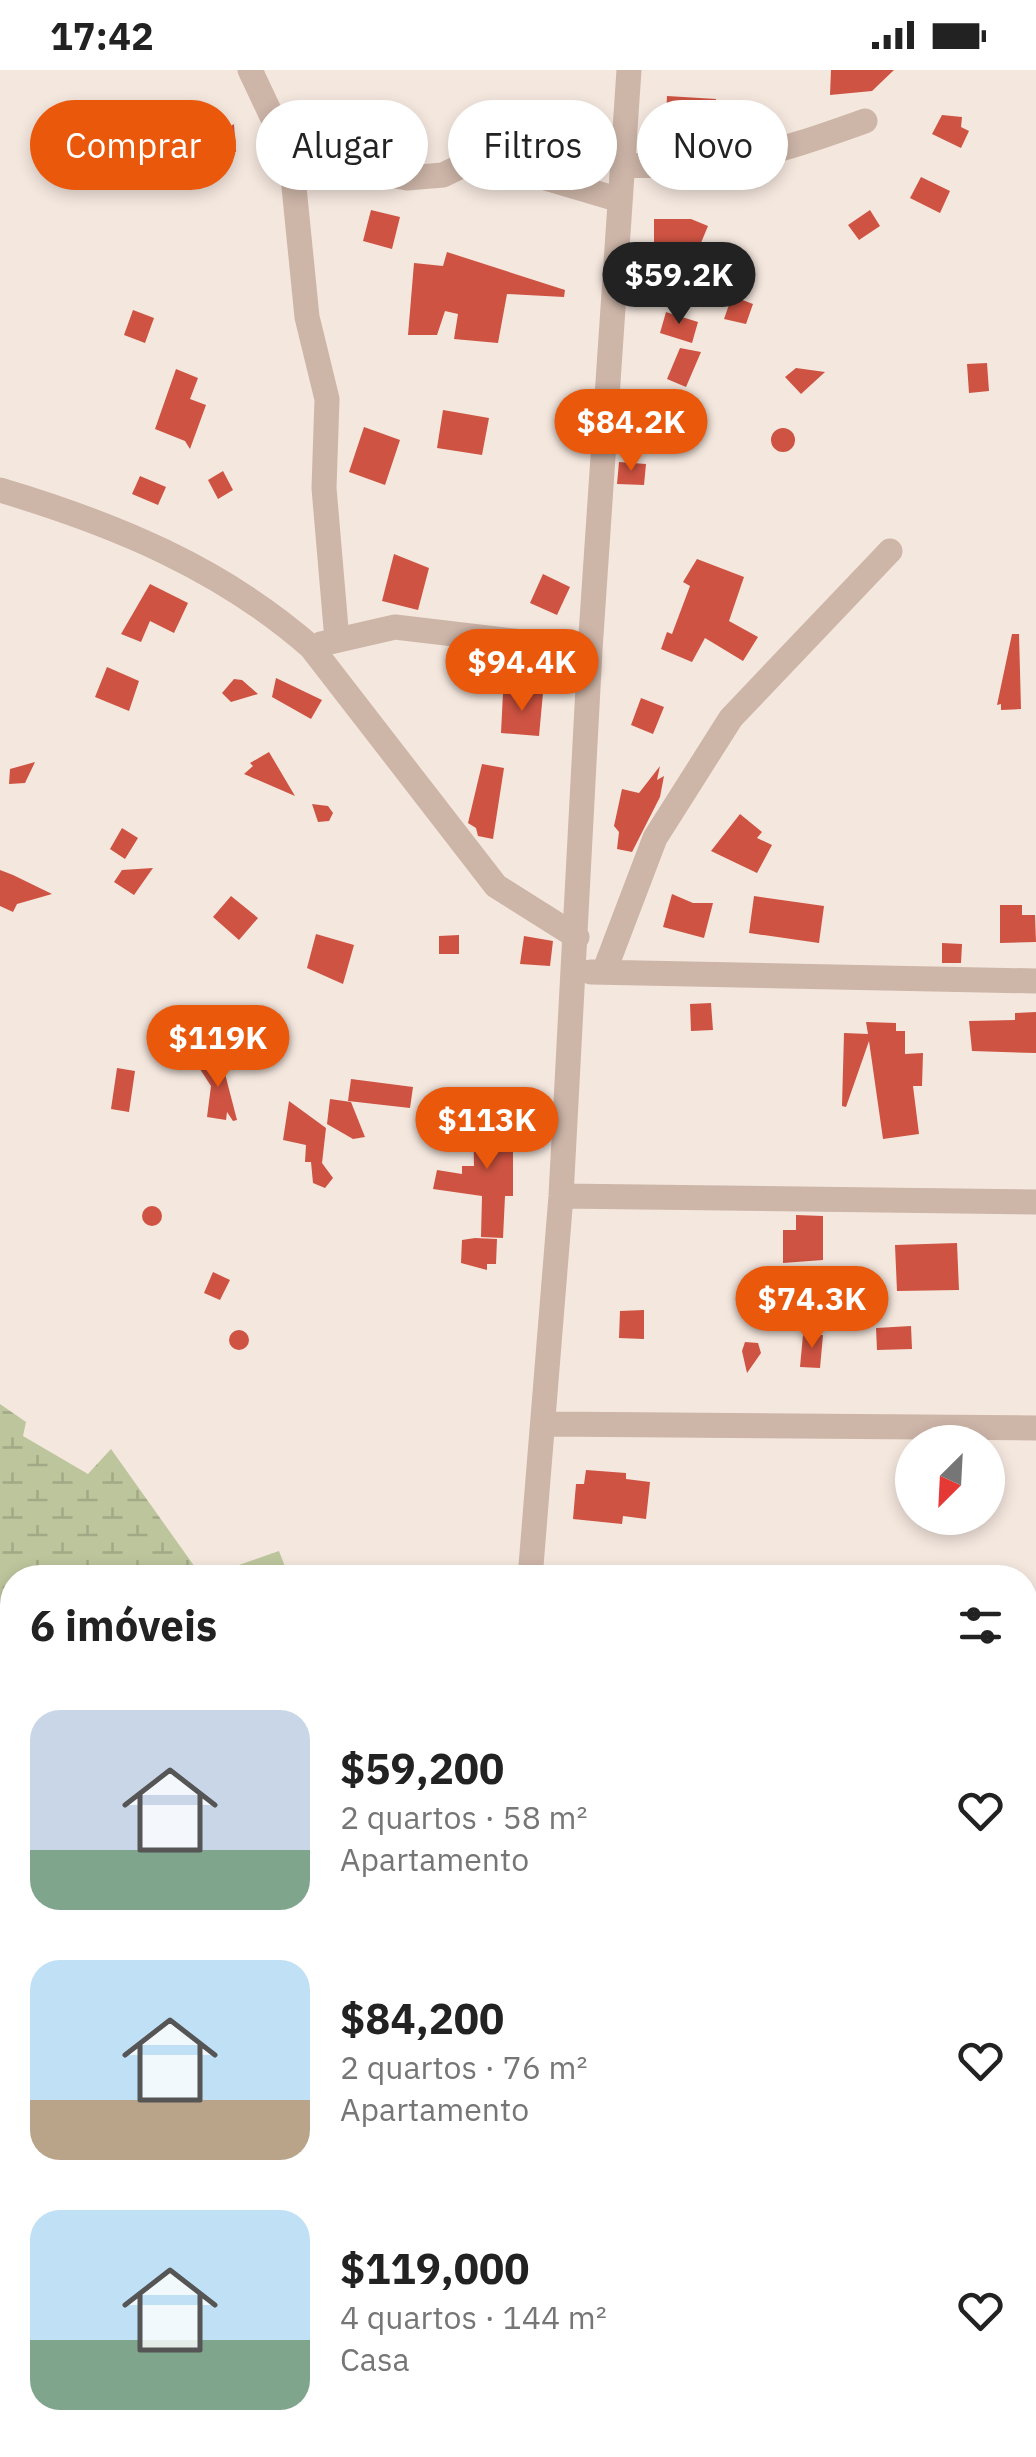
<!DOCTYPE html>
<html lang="pt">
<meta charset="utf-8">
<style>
:root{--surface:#fff;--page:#f2f2f2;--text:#222;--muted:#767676;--accent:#ea580c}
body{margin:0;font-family:"IBM Plex Sans",sans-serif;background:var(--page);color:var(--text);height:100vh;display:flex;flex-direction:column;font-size:38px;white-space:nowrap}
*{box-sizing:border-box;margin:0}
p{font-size:32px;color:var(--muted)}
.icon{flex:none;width:55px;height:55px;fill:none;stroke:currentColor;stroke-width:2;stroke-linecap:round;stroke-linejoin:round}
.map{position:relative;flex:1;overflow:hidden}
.sheet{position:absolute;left:0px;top:1495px;width:1038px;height:892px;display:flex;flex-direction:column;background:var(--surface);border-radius:40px 40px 0 0;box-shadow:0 5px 15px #0003}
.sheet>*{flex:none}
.guide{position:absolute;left:30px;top:30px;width:978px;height:90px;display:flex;gap:20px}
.needle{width:65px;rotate:204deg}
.controls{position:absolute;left:895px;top:1355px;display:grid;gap:20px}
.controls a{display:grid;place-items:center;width:110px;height:110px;border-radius:50%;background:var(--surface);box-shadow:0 5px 15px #0003;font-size:50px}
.price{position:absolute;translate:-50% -85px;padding:0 22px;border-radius:35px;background:var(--accent);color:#fff;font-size:32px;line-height:65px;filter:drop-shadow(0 2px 5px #0008)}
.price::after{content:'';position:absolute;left:50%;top:60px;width:30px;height:22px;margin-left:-15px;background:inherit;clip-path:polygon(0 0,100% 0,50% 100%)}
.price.active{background:#222;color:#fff}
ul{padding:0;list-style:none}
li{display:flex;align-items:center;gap:30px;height:250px;padding:0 30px}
li span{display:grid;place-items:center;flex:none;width:280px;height:200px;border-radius:30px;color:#555}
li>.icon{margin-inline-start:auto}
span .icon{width:120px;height:120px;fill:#fffc;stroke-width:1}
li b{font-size:42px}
h2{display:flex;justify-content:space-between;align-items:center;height:120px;padding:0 30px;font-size:42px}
.pill{padding:0 35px;border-radius:45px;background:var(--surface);box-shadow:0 5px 15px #0003;font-size:35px;line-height:90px}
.pill.active{background:var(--accent);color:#fff}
.status{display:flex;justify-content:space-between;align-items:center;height:70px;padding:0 50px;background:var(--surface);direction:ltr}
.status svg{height:28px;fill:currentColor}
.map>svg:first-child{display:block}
.wetland{fill:url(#wetland-marsh)}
.building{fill:#ce5342}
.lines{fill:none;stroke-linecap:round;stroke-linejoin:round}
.minor{stroke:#cdb5a8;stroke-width:25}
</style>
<div class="status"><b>17:42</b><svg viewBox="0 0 49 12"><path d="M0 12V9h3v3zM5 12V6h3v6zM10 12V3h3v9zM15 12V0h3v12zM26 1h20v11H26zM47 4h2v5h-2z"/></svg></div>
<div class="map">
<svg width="1036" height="2387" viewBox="0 0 1036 2387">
<defs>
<pattern id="wetland-marsh" width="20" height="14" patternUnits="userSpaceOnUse" patternTransform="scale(2.5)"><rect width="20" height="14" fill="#bcc59c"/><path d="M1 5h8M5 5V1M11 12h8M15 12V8" fill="none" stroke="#a2a986"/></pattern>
</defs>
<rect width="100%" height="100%" fill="#f4e7de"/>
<path class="wetland" d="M0,1334l26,18 -3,14 65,38 23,-25 91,128 -190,1v236l-12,-44z
M279,1481l10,26h-84z
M12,1933v442h84l-17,12h-79v-397z"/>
<path class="building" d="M831,0h63l-22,21 -42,4z
M667,26l49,3v9l29,6 -5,28 -75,-2z
M78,35l18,13 -8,14 -12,-10z
M942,45l20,2 -1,10 8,4 -8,17 -29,-14z
M234,54l2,28 -50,2z
M360,63l36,9 -4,17 -37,-7z
M921,107l29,14 -10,22 -30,-15z
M371,140l29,7 -8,32 -29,-8z
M870,140l10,16 -21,14 -11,-15z
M654,149h37l17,7 -10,24h-44z
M633,177l17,4 -4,17 -14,-3z
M447,182l118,38 -1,7 -57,-3 -9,49 -44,-4 4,-25 -13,-3 -8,24h-29l6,-72 29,3z
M732,226l21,8 -7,20 -22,-5z
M133,240l21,8 -9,25 -21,-8z
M666,242l32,10 -6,21 -32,-10z
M680,278l21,4 -15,35 -19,-8z
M987,293l2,28 -20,2 -2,-29z
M796,298l29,4 -24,22 -16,-17z
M176,299l22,9 -8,21 16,6 -16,44 -5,-8 -30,-12z
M443,340l46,8 -7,37 -45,-7z
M669,344l24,2 -2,30 -25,-1z
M364,357l36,13 -15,45 -36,-13z
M771 370a12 12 0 1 1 24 0a12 12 0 1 1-24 0Z
M619,392l27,2 -2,21 -27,-1z
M223,401l10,19 -15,9 -10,-19z
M140,406l26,11 -8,18 -26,-11z
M394,484l35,14 -11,42 -36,-9z
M697,489l47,18 -15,44 29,16 -15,24 -38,-23 -13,24 -31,-13 6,-17 5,2 18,-48 -7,-4z
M543,504l27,13 -13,28 -27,-12z
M150,514l38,19 -14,30 -24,-12 -9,21 -20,-8z
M1012,564h7l2,75 -20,1v-6l-4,1z
M107,597l32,14 -10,30 -34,-14z
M276,608l46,22 -11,19 -39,-22z
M234,609l8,1 16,14 -27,8 -9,-9z
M503,623h40l-4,43 -38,-3z
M641,628l23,9 -11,27 -22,-9z
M269,682l26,44 -51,-22 9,-8 -3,-3z
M35,692l-10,21 -16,1 1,-15z
M482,694l22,4 -11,71 -15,-3 -2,-8 -8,-5z
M660,696l-3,14 7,-4 -4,21 -28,55 -15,-3 2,-17 -5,-6 8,-37 17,4z
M312,734l16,2 5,7 -4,8 -11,1z
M740,744l22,18 -5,6 15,7 -15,28 -46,-22z
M122,758l16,10 -13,21 -15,-10z
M153,798l-19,27 -20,-13 8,-12z
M0,800l13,5 39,19 -35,10 -4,8 -13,-6z
M672,824l21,9h20l-9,35 -41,-11z
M231,826l27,22 -19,22 -26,-23z
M754,826l70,10 -5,37 -70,-10z
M1000,835h22v10h13l1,27 -36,1z
M316,864l38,11 -11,39 -36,-16z
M459,865v19h-20v-18z
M524,866l29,5 -3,25 -30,-2z
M942,873l20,1 -1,19h-19z
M711,933l2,27 -22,1 -1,-27z
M1036,942v41l-64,-2 -3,-30 46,-1v-7z
M866,952l30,1v8h9v23l18,-1 -1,33h-9l6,48 -36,5 -14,-98 -23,66 -4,-1 2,-73 24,1z
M217,973l20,77 -4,1 -6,-9 -1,8 -19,-3 4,-31 -15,-23 17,3z
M117,998l18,3 -6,41 -18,-3z
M351,1009l62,8 -3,21 -62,-7z
M330,1029l21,3 14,35 -12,2 -26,-15z
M289,1031l37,27 -4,35 11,15 -8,10 -12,-5 -2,-21h-6l1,-17 -23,-5z
M473,1047h40v79h-8l-2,42 -22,-1 1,-41 -49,-7 4,-19 25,4v-8h12z
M142 1146a10 10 0 1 1 20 0a10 10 0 1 1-20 0Z
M796,1145l27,1v44l-40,3v-33h13z
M475,1168l22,1 -1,25h-9v6l-26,-7 1,-23z
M957,1173l2,47 -62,1 -2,-46z
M213,1202l17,8 -10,20 -16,-7z
M644,1240v29l-25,-1 1,-27z
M911,1256l1,23 -35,1 -1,-22z
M229 1270a10 10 0 1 1 20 0a10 10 0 1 1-20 0Z
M803,1265h20l-3,33 -20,-1z
M745,1272l13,1 3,10 -14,20 -5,-22z
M586,1400l40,3v6l24,3 -4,37 -23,-3 -1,8 -49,-5 3,-35h8z"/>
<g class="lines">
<path class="minor" d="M250,0l41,87 16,160 20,82 -3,89 13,152
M291,87l116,21 36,-3 35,-17 142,42
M622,95c102,4 148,-10 243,-44
M0,420c114,34 221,78 311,157l185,239 81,51
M321,574l74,-17 195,23
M591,902l445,9
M604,902l51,-134 76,-120 159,-167
M561,1126l475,6
M545,1354l491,4
M530,1508l31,-382 29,-546 39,-580
M1025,1581h11
M1025,1803h11
M1025,2032h11
M1025,2249h11
M324,2375l95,12
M467,2387l1,-12"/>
</g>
</svg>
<div class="controls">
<a><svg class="needle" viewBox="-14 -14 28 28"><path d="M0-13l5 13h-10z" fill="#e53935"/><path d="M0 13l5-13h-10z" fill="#767676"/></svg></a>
</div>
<b class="price active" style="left:679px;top:257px">$59.2K</b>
<b class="price" style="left:631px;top:404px">$84.2K</b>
<b class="price" style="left:522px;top:644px">$94.4K</b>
<b class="price" style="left:218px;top:1020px">$119K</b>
<b class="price" style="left:487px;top:1102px">$113K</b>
<b class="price" style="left:812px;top:1281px">$74.3K</b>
<div class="guide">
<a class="pill active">Comprar</a>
<a class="pill">Alugar</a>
<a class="pill">Filtros</a>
<a class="pill">Novo</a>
</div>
<section class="sheet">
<h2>6 imóveis<svg class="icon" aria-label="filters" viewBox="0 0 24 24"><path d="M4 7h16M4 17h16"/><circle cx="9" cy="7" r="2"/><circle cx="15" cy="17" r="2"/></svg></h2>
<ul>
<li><span style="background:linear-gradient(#c9d6e8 70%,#7fa58c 0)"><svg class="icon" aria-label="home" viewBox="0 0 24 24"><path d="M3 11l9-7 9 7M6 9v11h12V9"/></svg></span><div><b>$59,200</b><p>2 quartos · 58 m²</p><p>Apartamento</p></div><svg class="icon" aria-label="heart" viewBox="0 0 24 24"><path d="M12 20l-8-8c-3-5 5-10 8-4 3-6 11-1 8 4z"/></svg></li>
<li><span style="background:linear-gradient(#bfe0f5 70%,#b9a48a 0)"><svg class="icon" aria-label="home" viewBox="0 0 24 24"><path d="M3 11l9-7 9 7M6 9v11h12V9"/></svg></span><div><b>$84,200</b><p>2 quartos · 76 m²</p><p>Apartamento</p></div><svg class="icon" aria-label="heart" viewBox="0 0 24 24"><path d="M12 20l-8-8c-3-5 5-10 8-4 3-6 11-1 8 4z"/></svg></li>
<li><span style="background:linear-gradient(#bfe0f5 65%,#7fa58c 0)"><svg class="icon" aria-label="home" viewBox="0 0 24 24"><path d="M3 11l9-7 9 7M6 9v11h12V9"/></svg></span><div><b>$119,000</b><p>4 quartos · 144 m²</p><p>Casa</p></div><svg class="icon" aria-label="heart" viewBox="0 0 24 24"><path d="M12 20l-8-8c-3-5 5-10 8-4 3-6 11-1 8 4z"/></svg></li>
</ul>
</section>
</div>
